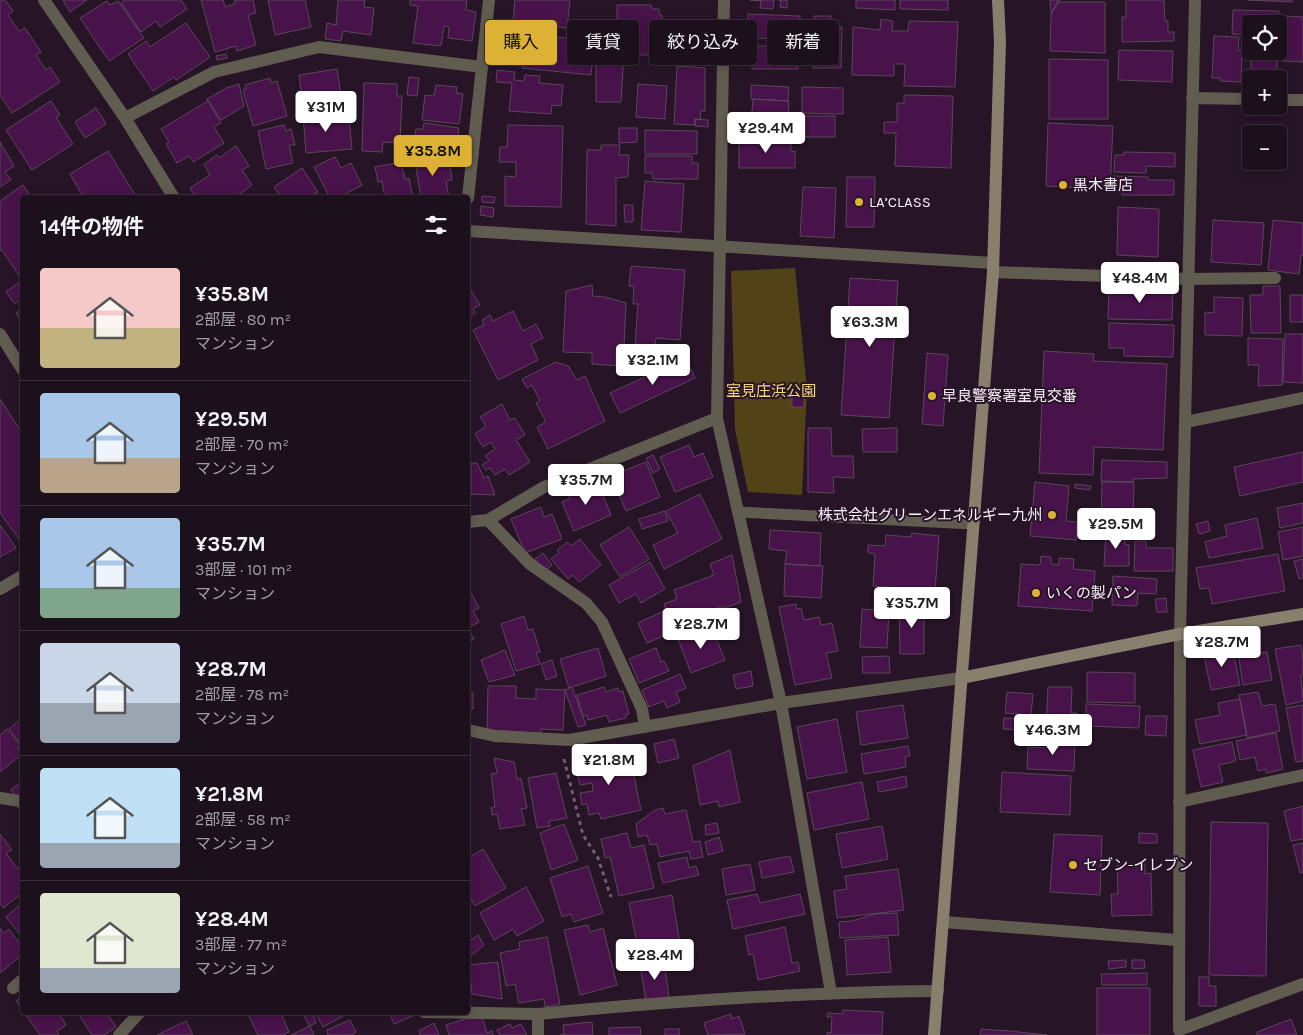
<!DOCTYPE html>
<html lang="ja">
<meta charset="utf-8">
<style>
:root{--surface:#1d101d;--page:#251926;--text:#f1f3f6;--muted:#a09da4;--line:#3b303b;--accent:#ddb133}
body{margin:0;font-family:Karla,"Noto Sans JP",sans-serif;background:var(--page);color:var(--text);height:100vh;display:flex;flex-direction:column;font-size:19px;white-space:nowrap}
*{box-sizing:border-box;margin:0}
p{font-size:16px;color:var(--muted)}
.icon{flex:none;width:28px;height:28px;fill:none;stroke:currentColor;stroke-width:2;stroke-linecap:round;stroke-linejoin:round}
.map{position:relative;flex:1;overflow:hidden}
.panel{position:absolute;left:20px;top:195px;width:450px;height:820px;display:flex;flex-direction:column;background:var(--surface);border-radius:5px;box-shadow:0 2px 12px #0003,0 0 0 1px var(--line)}
.panel>*{flex:none}
.banner{position:absolute;left:485px;top:20px;width:475px;height:45px;display:flex;gap:10px}
.fabs{position:absolute;left:1242px;top:15px;display:grid;gap:10px}
.fabs a{display:grid;place-items:center;width:45px;height:45px;border-radius:5px;background:var(--surface);box-shadow:0 2px 12px #0003,0 0 0 1px var(--line);font-size:25px}
.price{position:absolute;translate:-50% -42px;padding:0 11px;border-radius:5px;background:#fff;color:#222;font-size:16px;line-height:32px;filter:drop-shadow(0 1px 2px #0008)}
.price::after{content:'';position:absolute;left:50%;top:30px;width:15px;height:11px;margin-left:-8px;background:inherit;clip-path:polygon(0 0,100% 0,50% 100%)}
.price.on{background:var(--accent);color:#111}
ul{padding:0;list-style:none}
li{display:flex;align-items:center;gap:15px;height:125px;padding:0 20px}
li+li{border-top:1px solid var(--line)}
li span{display:grid;place-items:center;flex:none;width:140px;height:100px;border-radius:5px;color:#555}
li>.icon{margin-inline-start:auto}
span .icon{width:60px;height:60px;fill:#fffc;stroke-width:1}
li b{font-size:21px}
h2{display:flex;justify-content:space-between;align-items:center;height:60px;padding:0 20px;font-size:21px}
.pill{padding:0 18px;border-radius:5px;background:var(--surface);box-shadow:0 2px 12px #0003,0 0 0 1px var(--line);font-size:18px;line-height:45px}
.pill.on{background:var(--accent);color:#111}
.map>svg:first-child{display:block}
.green{fill:#524217}
.building{fill:#48134a;stroke:#5b465b}
.lines{fill:none;stroke-linecap:round;stroke-linejoin:round}
.path{stroke:#705f70;stroke-width:3;stroke-dasharray:4 4;stroke-linecap:butt}
.lane{stroke:#615c50;stroke-width:11}
.street{stroke:#615c50;stroke-width:12}
.secondary{stroke:#88806d;stroke-width:12}
.poi-dot{fill:#ddb133;stroke:#271527;stroke-width:2}
.labels{text-anchor:middle;stroke-width:4;stroke-linejoin:round;paint-order:stroke}
.poi-label{font-size:15px;fill:#fceffc;stroke:#271527;text-anchor:start}
.park-label{font-size:15px;fill:#f9d781;stroke:#271527}
</style>
<div class="map">
<svg width="1303" height="1035" viewBox="0 0 1303 1035">
<rect width="100%" height="100%" fill="#271527"/>
<path class="green" d="M795,268l12,121 -5,106 -54,-3 -13,-63 -4,-158z"/>
<path class="building" d="M0,0h5l8,11 -5,4 11,16 6,-3 16,24 -5,3 10,15 4,-3 10,15 -48,31 -12,-18z
M63,0h24l-17,12z
M125,0h56l6,9 -27,18 -4,-6 -15,11 -20,-29z
M201,0h22l2,7 10,-3 -1,-3 3,-1h16l3,13 -8,2 8,30 -19,6 -1,-5 -21,6z
M268,0h37l6,27 -36,8z
M338,0h27l-1,7 10,1 -3,27 -28,-4 -2,10 -16,-2 2,-16 9,2z
M410,0h57l-1,10 10,2 -4,29 -24,-3 1,-11 -5,-1 -3,20 -28,-3 5,-37 -8,-1z
M515,0h55l-3,28 -54,-6z
M750,0h24l-1,9 -13,-1 1,-7z
M778,0h9v8l-7,-1 1,-7z
M856,0h39v10l-39,-2z
M900,0h48v10l-48,-1z
M1050,0h10l-9,14z
M1126,0h38l1,21h3v11h6v9l-52,1v-25h4z
M1248,0h44v2z
M107,1l3,4 8,-4 26,37 -35,23 -29,-43z
M1057,2h48v51l-55,-2 1,-37z
M617,5h34l1,4h7v6h3v17h9l-1,23h-47v-14h-6z
M1233,10l46,1 -1,13h-27v11l-19,-1z
M748,14l52,2 -1,23 -52,-1z
M814,16h17v11h11l-1,41h-28z
M1285,16l18,1v45l-20,-1z
M881,19l12,2 -1,10h16l1,-10 49,1 -3,65 -51,-1 1,-22h-11v12l-42,-1 1,-48 27,3z
M186,23l24,34 -34,23 -2,-3 -21,14 -25,-37 18,-13 4,6z
M525,34l60,6v4l9,1 -3,30 -69,-7z
M1214,36l25,1 -1,14 4,-1 -1,32 -21,-1v-3h-8z
M752,46h46v23h-46z
M1119,50l54,1 -1,31 -54,-2z
M1251,51h23l3,2v26h-26v4z
M226,54l1,4 -10,2 -1,-4z
M596,55h28l-3,47h-25z
M1049,59l59,1v59h-59z
M677,66l28,2v43h-4l-1,9 -5,-1v6l-21,-1z
M337,69l5,31 -39,6 -4,-31z
M497,70l18,2 -1,8 10,1 1,-6 15,1 -1,7 24,2 -2,21 -9,-1 -1,9 -42,-3 3,-28 -16,-1z
M409,77l10,1 -2,18 -10,-1z
M270,78l1,5 6,-2 10,35 -34,10 -10,-36 3,-1 -1,-4z
M364,83l33,1v12h5l-2,47 -17,-1 -1,10 -20,-1z
M239,84l5,22 -23,14 -14,-21 19,-11z
M638,84l29,2 -2,33 -29,-2z
M436,85l21,2 -1,6 7,1 -4,30 -37,-4 3,-25 9,1z
M751,85l38,2 -1,14 -37,-2z
M802,87l41,1v26l-41,-1z
M904,95l49,1 -2,72 -56,-2 1,-33h-12v-11h13v-19h7z
M753,99l36,2 -1,23 -37,-1z
M51,101l9,14 -4,2 17,27 -41,26 -26,-40z
M208,101l13,22 -7,4 10,16 -31,19 -4,-6 -12,7 -11,-19 3,-2 -8,-13z
M96,108l10,16 -21,14 -10,-16z
M331,113v6l18,-1 3,31 -46,4 -3,-38z
M803,116h32v21h-32z
M695,119l13,1v7l-13,-1z
M424,123l35,5 -5,29 -41,-6 3,-22h7z
M1048,123l65,3 -3,63 -64,-3z
M284,125l2,6 5,-2 4,16h-6l4,18 -27,6 -8,-38z
M508,125l55,1 -2,81 -56,-1v-30l11,1v-15h-17l1,-15h7z
M619,128h18v14l-18,1z
M645,130l52,1v23h-52z
M739,140h52v12l4,-1v17h-56z
M0,142l14,24 -9,6 6,8 -11,7z
M601,145h19l-1,10h10l-1,22 -12,1v48l-30,-2 1,-74h14z
M236,146l13,20 -7,4 10,15 -18,13 -3,-4 -6,4h-29l-6,-10 20,-13 -6,-11 13,-9 2,3z
M108,151l29,47h-53l-14,-24z
M1124,152l51,1v14l-29,-1v7l-32,-1 1,-17h9z
M414,156l35,4 3,20 -6,1 3,17h-28z
M645,156h47v7h6v16h-45l-1,-6h-7z
M335,157l6,11 10,-5 11,22 -24,13h-8l-16,-31z
M401,162l4,17 4,-1 4,20h-28l-3,-17 -4,1 -3,-15z
M302,168l16,24 -3,1 3,5h-36l-8,-11z
M1113,176l35,1v3h26v15h-52v-4h-9z
M847,177h28l-1,50h-28z
M645,181l39,3 -3,48 -40,-2z
M23,185l9,13h-10v82l-20,-30 -2,1v-50z
M803,187l33,1 -2,50 -34,-2z
M482,196l13,1 -1,6 -12,-1z
M624,205h9v17h-8z
M481,206l13,2 -1,9 -13,-2z
M1118,207l41,2 -1,48 -41,-2z
M1213,220l51,3 -3,42 -50,-3z
M1273,220l30,3v33l-2,-1 -2,19 -31,-4z
M631,266l54,4 -5,70 -24,-2 -1,8 -20,-2 3,-40h-5l1,-18h-5z
M850,278l48,3 -9,137 -48,-3z
M22,280v18l-7,6 -9,-12z
M592,285l1,11 12,1 21,6 -3,63 -31,-2v-11l-29,-1 3,-61z
M468,286l12,19 -7,4 2,4 -7,5z
M1263,286h17l1,47h-30l-1,-38h13z
M1109,287l64,2 -1,31 -64,-1z
M1290,295h13v27h-13z
M1214,297l29,1 -1,38 -37,-1v-23l9,1z
M22,308v15l-6,-10z
M513,311l10,20 13,-7 7,14 -12,6 7,16 -40,20 -25,-50 11,-5 -2,-5 8,-5 3,6z
M1109,323l65,2 -1,32 -49,-1v-8h-15z
M1285,334h18v49l-20,-1z
M1248,338l35,1 -1,46 -24,1 1,-21h-11z
M1044,351l50,3 -1,7 74,3 -4,86 -69,-3 -1,28 -54,-2z
M927,353l21,2 -5,71 -21,-2z
M686,358l9,20 -75,35 -10,-20z
M556,362l12,4 9,14 8,-4 20,45 -57,28 -11,-22 9,-5 -10,-19 4,-2 -8,-16 -5,3 -5,-9z
M792,391h12v16h-12z
M0,399l22,34v110l-22,-30z
M502,404l8,16 5,-2 10,17 -9,5 14,22 -21,13 -4,-6 -10,6 -5,-7 -4,2 -4,-5 7,-5 -4,-4 10,-7 -4,-7 -8,5 -8,-13 11,-8 -6,-9z
M808,428h23l1,28h21l1,22 -21,-1 1,16 -26,-1z
M897,428v24h-34l-1,-23z
M689,445l5,12 9,-4 10,24 -38,15 -15,-35z
M1303,452v30l-63,14 -6,-29z
M653,455l7,14 -7,4 -7,-15z
M1102,460l65,2v16l-34,1v3l-32,-1z
M646,462l14,35 -34,14 -15,-35z
M471,463h6l7,15 4,-2 7,19 -24,-1z
M597,481l14,34 -37,16 -12,-29 8,-3 -2,-6z
M1035,482l34,4 -3,35 11,1 -1,18 -46,-4z
M1102,482h32l-1,44 -32,-1z
M1075,484l16,2 -1,4 -15,-2z
M700,494l22,45 -58,30 -11,-24 25,-12 -12,-22z
M1303,503v20l-23,5 -3,-20z
M541,507l3,10 8,-3 10,25 -37,14 -14,-34z
M665,511l3,10 -26,8 -3,-10z
M1257,518l6,30 -54,10 -4,-16 22,-6 -2,-11z
M1208,521l2,10 -11,3 -3,-10z
M0,525l16,23 -16,9z
M629,527l20,32 -29,18 -20,-32z
M1303,527v29l-20,4 -5,-28z
M770,530l51,3 -1,33 -35,-2 2,-13 -18,-2z
M1106,531l20,1 -1,12 4,1v21h-25z
M912,533l27,3 -4,55 -62,-5 2,-32 -7,-1v-8l17,1 1,-11 25,2z
M580,539l21,26 -22,17 -6,-7 -5,4 -17,-20 8,-6 -2,-3 10,-8 4,4z
M1135,541h11v7h27v23h-39z
M543,553l9,12 -7,6 -10,-12z
M1278,554l7,37 -73,13 -3,-16 -9,1 -4,-21z
M732,555l9,47 -19,7v-3l-14,6 1,4 -32,13 -4,-11h-4l-5,-14 13,-5 -3,-9 40,-15 -4,-11z
M1041,556l10,1v7l8,1v-7l15,1 -1,10 22,2 -3,40 -74,-5 3,-42 19,1z
M1303,559v19l-4,1 -5,-18z
M650,562l15,27 -24,14 -5,-9 -17,9 -10,-18z
M785,564l38,2 -2,32 -37,-2z
M1113,576l44,3 -1,15 -18,-1 -1,13 -25,-1z
M470,591l9,17 -6,3 6,11 -11,6 6,11 -6,4v-50z
M1166,598l1,14h-10l-2,-13z
M796,604l1,5 4,-1 3,12 15,-3 2,8 11,-2 6,28 -12,2 6,25 -37,7 -16,-78z
M899,605h25v49h-24z
M862,609l27,2 -2,37 -27,-1z
M666,610l9,21 -28,12 -9,-20z
M524,616l4,14 5,-1 7,23 -4,1 4,11 -24,7 -15,-47z
M711,626l14,34 -34,13 -13,-34z
M1257,643l2,10 8,-1 5,28 -29,5 -6,-39z
M1301,645l2,15v14l-2,1 2,26 -17,4 -11,-56z
M1232,646l8,39 -29,5 -8,-39z
M598,648l8,28 -37,12 -9,-29z
M656,648l5,14 3,-1 5,10 -30,12 -10,-24z
M505,650l10,25 -26,7 -8,-22z
M889,656l1,17h-27l-1,-16z
M552,660l5,16 -11,4 -5,-16z
M751,671l2,15 -17,3 -3,-14z
M468,672h1v21h4v16h-5z
M1087,672l48,1v30l-48,-1z
M680,674l6,14 -10,4 4,10 -13,6 -3,-7 -15,6 -7,-17z
M488,686h28v12l20,1v-10l29,1 -2,40 -22,-1v4l-54,-3z
M572,687l14,38 -8,2 -13,-37z
M604,687l2,5 12,-4 1,4 4,-1 6,23 -3,1v3l-17,4 -2,-7 -19,5 -1,-5 -4,1 -6,-21z
M1048,687h24l-1,26h6v15h-7v7h-15v-6h-9z
M1007,692l26,2 -2,21 -26,-2z
M1258,692l4,14 13,-2 5,27 -33,7 -8,-43z
M1240,699l7,36 -47,9 -5,-24 25,-5 -2,-12z
M1086,704l54,2 -1,22 -53,-2z
M903,705l5,33 -47,7 -5,-33z
M1303,705v56l-7,1 -10,-54z
M1146,716h21l-1,20 -21,-1z
M22,718v28l-13,-17z
M1004,718l26,1 -1,11 -26,-1z
M837,719l10,53 -40,7 -10,-52z
M7,729l13,16 -3,3 5,6 -22,18v-37z
M1276,733l7,36 -17,4v-4l-8,2 -3,-14 -15,3 -4,-19z
M674,739l5,19 -21,5 -4,-19z
M1047,740l28,1 -1,30 -47,-2 1,-22 19,1z
M1232,742l4,19 -17,4 4,17 -22,5 -8,-37z
M908,746l2,10 -5,1 1,10 -42,7 -3,-20z
M730,750l10,52 -21,5 -1,-6 -18,4 -7,-39z
M629,752l12,58 -40,9 -2,-6 -10,2 -2,-11 -5,1 -2,-12 13,-2 -1,-8 -12,2 -5,-21z
M494,758l20,4 3,17 4,-1 6,30 -6,1 4,16 -25,4 -3,-15 -5,1 -1,-7 4,-1 -4,-33 6,-1z
M1002,772l69,4 -1,39 -70,-3z
M556,773l11,45 -18,3 1,5 -13,2 -9,-50z
M906,776l1,11 -28,5 -2,-10z
M22,781v18l-5,-1 -6,-8z
M862,782l7,37 -55,11 -7,-37z
M1303,806v33l-12,2 -7,-30z
M663,808l2,6 21,-4 7,32 7,-1 3,16 -12,2 -2,-8 -29,6 -3,-13 -7,1 -3,-10 -9,2 -2,-13 19,-14z
M1211,822l57,1 -2,153 -57,-1z
M717,823l2,10 -13,2 -1,-10z
M564,824l14,36 -27,10 -11,-37z
M882,826l6,33 -46,9 -6,-34z
M627,833l4,15 13,-3 10,43 -35,8 -9,-39 -5,1 -4,-19z
M1139,833l18,1v9h-18z
M0,834l12,16 -6,3 11,15 5,-2v27l-19,15 -3,-5z
M1054,834l48,2 -2,59 -50,-3z
M719,837l4,14 -15,4 -3,-13z
M1303,843v29l-3,1 -7,-28z
M483,849l23,39 -31,18 -7,-13v-35z
M790,856l4,16 -32,6 -3,-16z
M687,857l2,11 7,-2 3,9 -36,8 -5,-20z
M750,864l5,26 -29,5 -4,-26z
M1145,864v10l6,-1 1,42 -40,1 -1,-22h7l-1,-29z
M588,866l15,47 -29,9 -3,-8 -9,3 -12,-39z
M898,869l6,41 -67,8 -3,-27 13,-2 -2,-13z
M526,887l18,34 -27,15 -4,-7 -19,11 -14,-27z
M757,894l3,9 40,-9 5,20 -72,15 -6,-29z
M672,895l8,48 -8,1 1,9 -33,6 -11,-56z
M22,903v34l-16,-20z
M897,913l2,22 -59,3 -1,-16 13,-1 23,-7z
M588,925l2,7 13,-4 14,57 -37,10 -16,-65z
M785,927l7,36 6,-1 2,9 -42,9 -5,-26 -4,1 -4,-19z
M0,928l4,5 5,-4 13,18v8l-22,18z
M478,935l6,10 -16,13v-16z
M547,937l13,67 -15,3 -1,-8 -25,4 -4,-19 -9,2 -6,-33 20,-4 -1,-7z
M888,937l3,35 -44,3 -2,-35z
M1126,960v7l-17,2 -1,-8z
M1132,960h12l1,8 -13,1z
M664,961l5,36 -23,4 -6,-36z
M498,962l4,37 -30,-5 -3,-29z
M1147,973v12h-45l-1,-11z
M1199,977h10v9h7v20h-17z
M1097,988h53v47h-53z
M22,997v13l-6,-9z
M843,1010l40,2 -1,23h-55v-3l4,1 1,-16h-5l1,-4 15,1z
M24,1012h34l8,13 -9,6 2,4h-19z
M77,1012h29l10,15 -12,8h-12z
M247,1012l34,2 8,18 -7,3h-24z
M312,1012l4,11 -7,3 -6,-13z
M315,1012h35l-27,15z
M389,1012h25l1,3 -21,9z
M481,1014l6,19 5,-2 1,4h-44l-3,-10z
M731,1014l1,5 7,-3 6,18 -37,1 -4,-12z
M1291,1019l6,16h-40v-3z
M350,1020l6,12 -5,3h-23l-1,-5z
M186,1021l7,14h-36z
M592,1022l1,13h-33l4,-1 -1,-9z
M434,1023l5,12h-19l-1,-4z
M510,1024l2,4 9,-4 6,11h-27l-3,-5z
M310,1026l4,9h-23z
M640,1027l1,8h-32v-7z
M665,1029h15l-1,6h-14z
M981,1029l28,2 38,4h-67z"/>
<g class="lines">
<path class="path" d="M564,759l19,76 15,23 13,39"/>
<path class="lane" d="M738,512l235,12"/>
<path class="street" d="M44,0l81,118 49,80
M724,0l-7,418 64,285 50,290
M1195,0l-15,634 -1,396 124,-46
M1192,98l59,1
M1279,100h24
M125,118l89,-46 105,-25 163,20
M468,198l21,-198
M468,231l525,32
M993,272l195,7 87,-1
M0,334l22,35
M1186,422l117,-24
M488,520l42,44 56,39 16,19 40,87 3,18
M468,522l20,-2 56,-33 173,-69
M0,589l22,-13
M468,730l27,6 74,4 212,-37 180,-25
M0,798l20,3 2,2
M1179,802l124,-27
M944,922l233,18
M13,988l9,-8
M424,1012l114,2
M119,1035l21,-23
M538,1035v-21c134,-13 266,-22 400,-23"/>
<path class="secondary" d="M961,678l219,-44 123,-20
M934,1035l59,-763 7,-230 -2,-42"/>
</g>
<g class="poi-dot">
<circle cx="1063" cy="185" r="5"/>
<circle cx="859" cy="202" r="5"/>
<circle cx="932" cy="396" r="5"/>
<circle cx="1052" cy="515" r="5"/>
<circle cx="1036" cy="593" r="5"/>
<circle cx="1073" cy="865" r="5"/>
</g>
<g class="labels">
<g class="poi-label">
<text x="1073" y="190">黒木書店</text>
<text x="869" y="207">LA’CLASS</text>
<text x="942" y="401">早良警察署室見交番</text>
<text x="1042" y="520" text-anchor="end">株式会社グリーンエネルギー九州</text>
<text x="1046" y="598">いくの製パン</text>
<text x="1083" y="870">セブン-イレブン</text>
</g>
<g class="park-label">
<text x="771" y="396">室見庄浜公園</text>
</g>
</g>
</svg>
<div class="fabs">
<a><svg class="icon" aria-label="locate" viewBox="0 0 24 24"><circle cx="12" cy="12" r="6"/><path d="M12 2v4M12 18v4M2 12h4M18 12h4"/></svg></a>
<a>+</a>
<a>−</a>
</div>
<b class="price" style="left:326px;top:133px">¥31M</b>
<b class="price" style="left:766px;top:154px">¥29.4M</b>
<b class="price on" style="left:433px;top:177px">¥35.8M</b>
<b class="price" style="left:1140px;top:304px">¥48.4M</b>
<b class="price" style="left:870px;top:348px">¥63.3M</b>
<b class="price" style="left:653px;top:386px">¥32.1M</b>
<b class="price" style="left:586px;top:506px">¥35.7M</b>
<b class="price" style="left:1116px;top:550px">¥29.5M</b>
<b class="price" style="left:912px;top:629px">¥35.7M</b>
<b class="price" style="left:701px;top:650px">¥28.7M</b>
<b class="price" style="left:1222px;top:668px">¥28.7M</b>
<b class="price" style="left:1053px;top:756px">¥46.3M</b>
<b class="price" style="left:609px;top:786px">¥21.8M</b>
<b class="price" style="left:655px;top:981px">¥28.4M</b>
<div class="banner">
<a class="pill on">購入</a>
<a class="pill">賃貸</a>
<a class="pill">絞り込み</a>
<a class="pill">新着</a>
</div>
<section class="panel">
<h2>14件の物件<svg class="icon" aria-label="filters" viewBox="0 0 24 24"><path d="M4 7h16M4 17h16"/><circle cx="9" cy="7" r="2"/><circle cx="15" cy="17" r="2"/></svg></h2>
<ul>
<li><span style="background:linear-gradient(#f6c9c9 60%,#c2b280 0)"><svg class="icon" aria-label="home" viewBox="0 0 24 24"><path d="M3 11l9-7 9 7M6 9v11h12V9"/></svg></span><div><b>¥35.8M</b><p>2部屋 · 80 m²</p><p>マンション</p></div></li>
<li><span style="background:linear-gradient(#a9c7e8 65%,#b9a48a 0)"><svg class="icon" aria-label="home" viewBox="0 0 24 24"><path d="M3 11l9-7 9 7M6 9v11h12V9"/></svg></span><div><b>¥29.5M</b><p>2部屋 · 70 m²</p><p>マンション</p></div></li>
<li><span style="background:linear-gradient(#a9c7e8 70%,#7fa58c 0)"><svg class="icon" aria-label="home" viewBox="0 0 24 24"><path d="M3 11l9-7 9 7M6 9v11h12V9"/></svg></span><div><b>¥35.7M</b><p>3部屋 · 101 m²</p><p>マンション</p></div></li>
<li><span style="background:linear-gradient(#c9d6e8 60%,#9aa5b1 0)"><svg class="icon" aria-label="home" viewBox="0 0 24 24"><path d="M3 11l9-7 9 7M6 9v11h12V9"/></svg></span><div><b>¥28.7M</b><p>2部屋 · 78 m²</p><p>マンション</p></div></li>
<li><span style="background:linear-gradient(#bfe0f5 75%,#9aa5b1 0)"><svg class="icon" aria-label="home" viewBox="0 0 24 24"><path d="M3 11l9-7 9 7M6 9v11h12V9"/></svg></span><div><b>¥21.8M</b><p>2部屋 · 58 m²</p><p>マンション</p></div></li>
<li><span style="background:linear-gradient(#dfe7d0 75%,#9aa5b1 0)"><svg class="icon" aria-label="home" viewBox="0 0 24 24"><path d="M3 11l9-7 9 7M6 9v11h12V9"/></svg></span><div><b>¥28.4M</b><p>3部屋 · 77 m²</p><p>マンション</p></div></li>
</ul>
</section>
</div>
